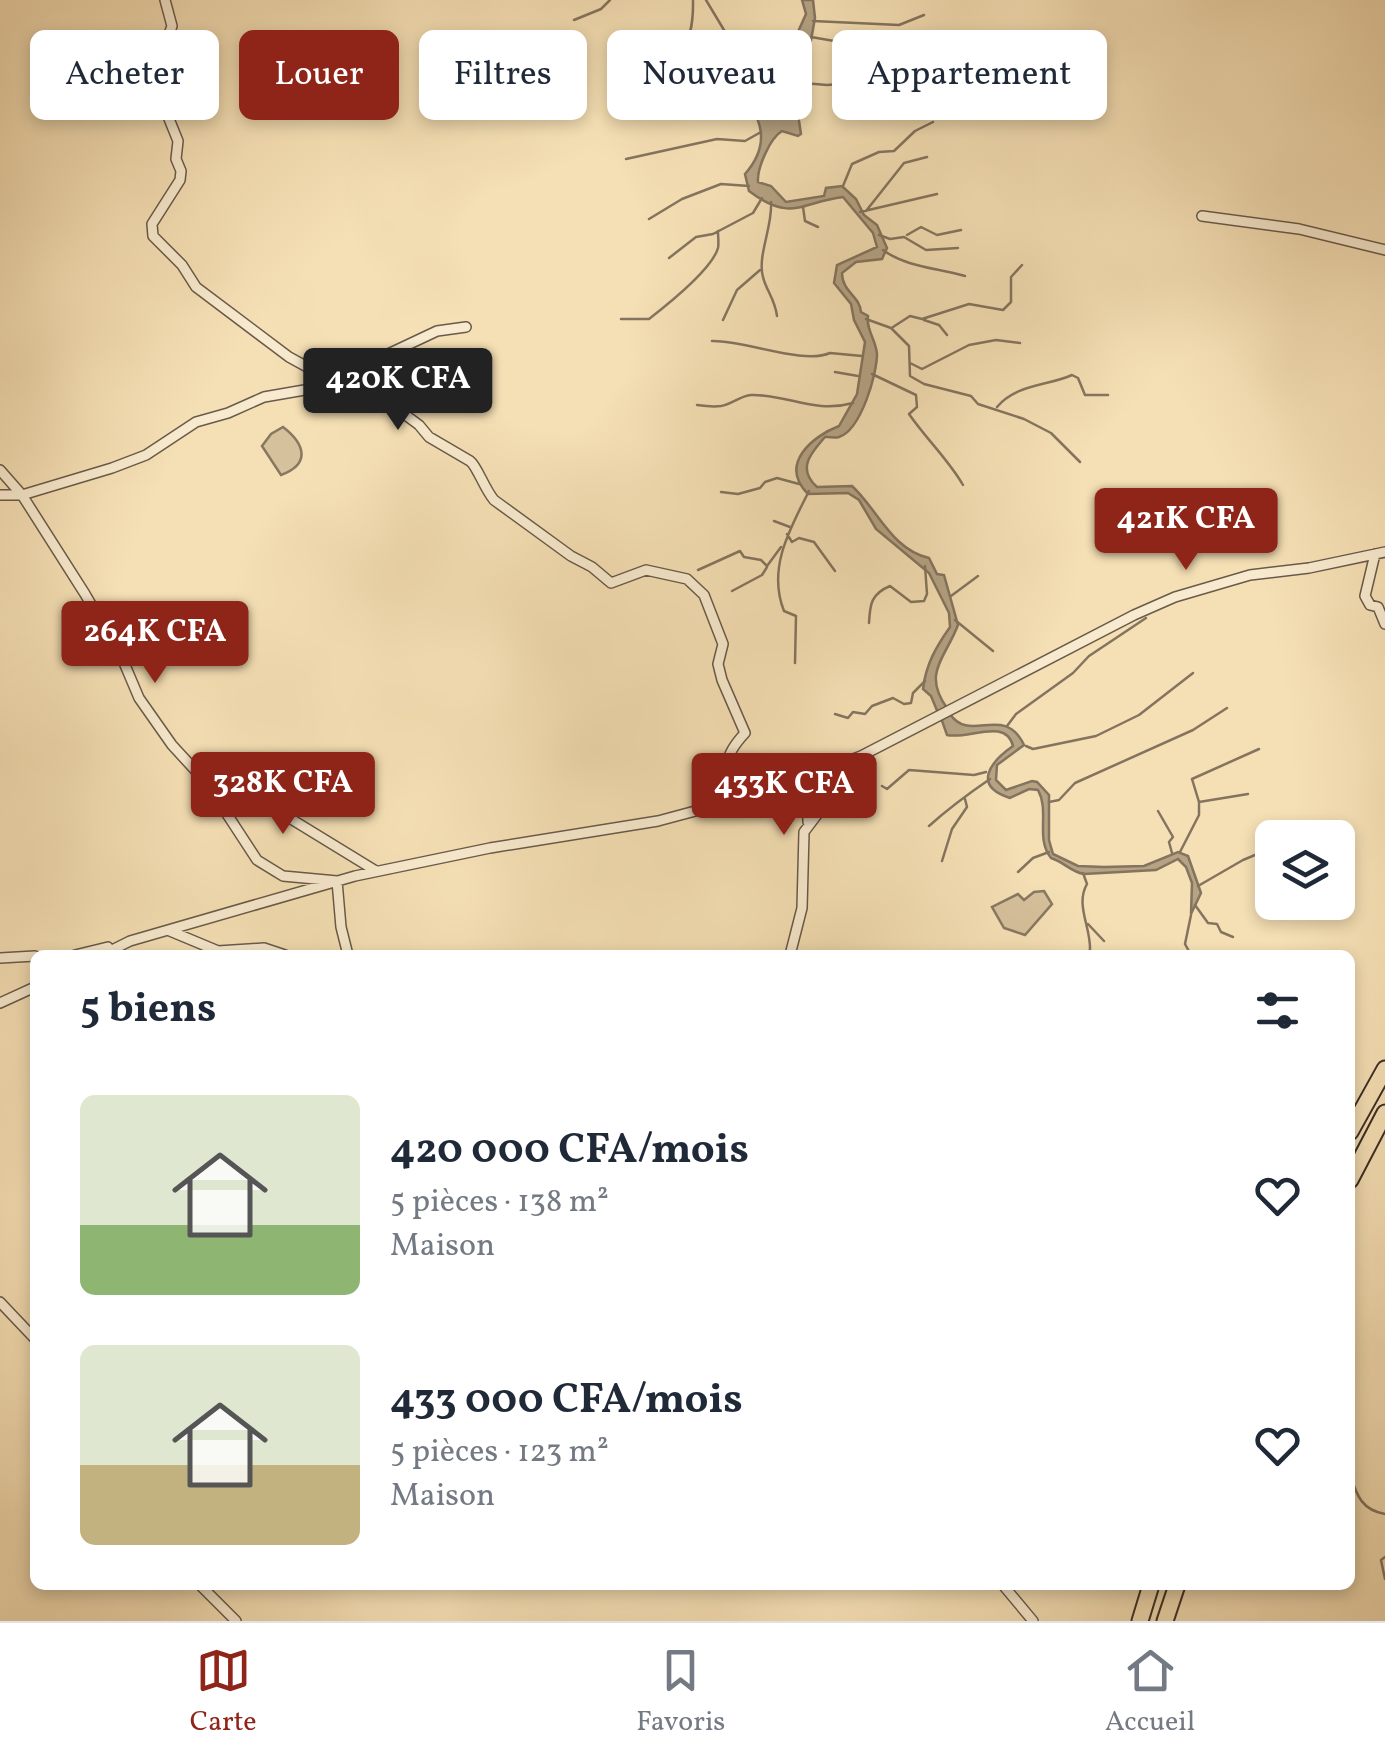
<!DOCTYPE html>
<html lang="fr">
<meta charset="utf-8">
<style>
:root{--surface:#fff;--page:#f6f6f7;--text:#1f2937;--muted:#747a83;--line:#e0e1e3;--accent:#8f2418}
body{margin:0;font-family:Vollkorn,serif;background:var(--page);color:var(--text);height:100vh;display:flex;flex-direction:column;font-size:38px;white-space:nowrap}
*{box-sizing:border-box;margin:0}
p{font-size:32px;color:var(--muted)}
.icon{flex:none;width:55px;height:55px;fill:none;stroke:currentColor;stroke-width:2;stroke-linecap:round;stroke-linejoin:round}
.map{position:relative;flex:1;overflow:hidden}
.drawer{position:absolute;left:30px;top:950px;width:1325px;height:640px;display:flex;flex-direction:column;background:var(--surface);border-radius:15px;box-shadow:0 5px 15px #0003}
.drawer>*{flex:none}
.guide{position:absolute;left:30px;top:30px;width:1325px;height:90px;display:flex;gap:20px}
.controls{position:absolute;left:1255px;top:820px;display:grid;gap:20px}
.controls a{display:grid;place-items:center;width:100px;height:100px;border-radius:15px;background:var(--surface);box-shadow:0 5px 15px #0003;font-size:50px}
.price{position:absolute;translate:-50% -85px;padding:0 22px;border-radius:10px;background:var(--accent);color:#fff;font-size:32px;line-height:65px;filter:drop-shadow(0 2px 5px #0008)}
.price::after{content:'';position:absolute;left:50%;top:60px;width:30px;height:22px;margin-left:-15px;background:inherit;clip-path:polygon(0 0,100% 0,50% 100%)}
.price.active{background:#222;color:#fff}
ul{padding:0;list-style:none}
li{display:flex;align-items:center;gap:30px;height:250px;padding:0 50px}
li span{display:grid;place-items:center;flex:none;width:280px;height:200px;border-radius:15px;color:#555}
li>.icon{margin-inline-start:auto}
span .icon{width:120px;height:120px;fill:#fffc;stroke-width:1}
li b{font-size:42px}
h2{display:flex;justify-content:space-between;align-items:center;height:120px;padding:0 50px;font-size:42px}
.tag{padding:0 35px;border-radius:15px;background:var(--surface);box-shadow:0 5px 15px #0003;font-size:35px;line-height:90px}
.tag.active{background:var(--accent);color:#fff}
.menu{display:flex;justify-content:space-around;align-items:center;height:140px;border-top:2px solid var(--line);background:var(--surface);font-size:28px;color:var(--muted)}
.menu a{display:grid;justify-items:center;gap:5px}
.menu .active{color:var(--accent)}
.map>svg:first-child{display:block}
.green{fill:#d5c19c;stroke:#887862;stroke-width:2.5}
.water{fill:#b5a384;stroke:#84745f;stroke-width:2.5}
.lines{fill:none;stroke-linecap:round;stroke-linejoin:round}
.stream{stroke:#84745f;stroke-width:2.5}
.minor-casing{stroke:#695a4a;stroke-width:12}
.trunk-casing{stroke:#3a2e27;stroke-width:19}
.minor{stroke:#f8eace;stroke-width:9}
.trunk{stroke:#f5dfb4;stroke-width:15}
</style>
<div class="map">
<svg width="1385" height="1621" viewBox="0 0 1385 1621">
<rect width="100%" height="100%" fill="#f5dfb4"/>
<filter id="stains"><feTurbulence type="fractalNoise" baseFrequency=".002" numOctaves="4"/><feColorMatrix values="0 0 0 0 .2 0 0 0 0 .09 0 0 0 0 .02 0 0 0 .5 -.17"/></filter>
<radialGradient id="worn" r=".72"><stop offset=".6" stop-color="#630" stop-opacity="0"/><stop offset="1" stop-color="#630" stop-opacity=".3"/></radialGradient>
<path class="green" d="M283,427c22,17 28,37 -2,48l-19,-29 9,-12z
M1044,891l8,13 -27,31 -21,-7 -12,-21 26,-13 6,6 10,-8z"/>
<path class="water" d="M802,0h11l2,18 -5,28 -11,6 -7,32 16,11 -11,13 4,26 -3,2 -16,-5c-12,7 -25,37 -24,51l13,4 15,16 38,-6 2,-8 16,-2 14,13 8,16 13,10 10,23 -5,11 -26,3 -14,11c0,19 18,23 19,39l7,4c-2,14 8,24 9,38 0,20 -16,76 -38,83 -1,1 -13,0 -14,0 -15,17 -28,32 -8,50l35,-1c26,24 40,64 77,72l8,16 7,1 14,50c-13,34 -36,48 -11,83l-9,5 -7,-17 -8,-7c3,-25 13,-42 27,-62l-1,-14 -20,-40 -53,-44 -17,-29 -11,-7 -40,1c-30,-30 5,-58 31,-68l18,-32 8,-52 -11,-22 -3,-16 -17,-21 3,-18 40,-18 -4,-14 -30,-36c-42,5 -52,26 -94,-6l-4,-17c15,-17 21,-37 11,-58l12,-8 -1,-17 15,-9 6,-28 18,-40z
M950,714c20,30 54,-11 74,31l-27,20 -1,15 10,10 26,-9 5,1 12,13v45l4,14 25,12 26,1 40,-1 34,-14 10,4 13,37 -10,21 1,-31 -6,-16 -8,-8 -22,11 -72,4c-13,-2 -20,-12 -33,-16 -16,-20 -1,-46 -13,-68l-9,-1 -19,9c-38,-12 -20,-36 3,-52 -7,-29 -45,-6 -66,-11l-6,-17z"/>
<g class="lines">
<path class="stream" d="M706,0l18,30
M574,20l27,-11 9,-9
M813,21l86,4 25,-10
M811,37l58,10
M629,80c48,-15 65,-28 64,-80
M791,82l36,3 91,-7
M626,159l91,-20 28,2 16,-9
M843,186l9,-22 27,-12 15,-1 21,-20 18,-9
M771,202c2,24 -14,54 -8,75 3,13 12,22 14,39
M803,207l2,14 13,6
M866,211l38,-48 23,-6
M860,212l77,-18
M649,219l33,-20 39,-15 28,2
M879,235l11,4 14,-2 22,13 32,-2
M907,235l14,-8 16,8 24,-5
M883,250c23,17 54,18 82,26
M669,258l27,-21 17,-3 40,-21 9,-15
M621,319h28c18,-14 63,-50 69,-71 1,-5 0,-11 0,-17
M866,319l25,9 18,18 1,30 14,8 47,12 7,8 46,15 27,14 29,29
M723,320l14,-30 23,-20
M924,320l15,5 8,10
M893,327l17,-11 12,3 47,-15 34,6 8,-8v-25l11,-12
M712,341c32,-1 91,24 118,12l32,3
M910,363l12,6 47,-24 27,-5 24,3
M835,372l23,4
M872,374l44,21 1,12 -8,7c18,26 39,45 54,71
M697,405c7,1 17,2 24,1 11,-2 19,-10 30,-11 37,-1 63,19 102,8
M997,407c19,-23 51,-21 75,-32l6,3 7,17h23
M721,492l17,2 22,-6 5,-6 12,-4 22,6
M774,521l16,6
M787,534l5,8 7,-4 15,4 21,29
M698,570l42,-19 4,6 17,3 6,6 14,-19
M732,591l30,-16 5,-8
M951,596l27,-20
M955,620l38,31
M869,623c1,-19 2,-29 21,-37l21,16 13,-1 3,-7 -2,-28
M795,663l1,-47 -12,-5c-17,-43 6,-82 25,-120
M835,714l13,4 5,-6 12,2 7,-8 21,-8 11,6 7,-1 2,-10 12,-12
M1007,726l9,-12 57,-41 16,-17 57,-38
M1026,746l7,3 63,-13 43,-21 54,-42
M882,786l5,3 22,-19 65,5 12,-3
M1049,802l10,-2 16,-17 118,-53 34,-22
M1199,802l-7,-23 67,-30
M1158,811l15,26 -4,5 3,11
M929,826c20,-18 39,-32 61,-47
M1180,852l19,-37v-13l49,-8
M942,861l10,-32 15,-22 -2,-8
M1018,872l15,-14 16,-6
M1083,873l4,11c-12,21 4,43 3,66l-6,5
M1198,886l45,-26 29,-12
M1195,905l13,18 9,1 4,8 12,5
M1191,915l-6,29 6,11
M1088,924l16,17
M1319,955l2,-1
M1350,1475c7,21 12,35 35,39
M1385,1557l-4,3 4,19"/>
<defs>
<path id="minor" d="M165,0l7,26 -10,27 1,51 15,37 -2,18 5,12 -1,9 -28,44 1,12 29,29 14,22 93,70 71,39 32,9 27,20 10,12 41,24c7,5 14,27 24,39l77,56 21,11 19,16 35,-13 41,9 17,16 19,49 -5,20 4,16 23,53c-26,28 -18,34 -2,67
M1202,216l97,13 86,21
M0,470l22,25 63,99 37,64 17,40 33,47 34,37 51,78 26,16 54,5 4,46 7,28
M0,495h22l90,-27 34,-13 50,-33 32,-9 36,-16 52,-9 121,-57 29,-4
M1375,554l-10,42 5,9 8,2 7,17
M794,783l14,30v9
M208,784l12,7 45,12 111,68
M170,931l48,20 46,-3 21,7
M75,955l33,-8
M102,955l28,-14 225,-65 135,-28 168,-27 108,-29 95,-36 273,-141 41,-18 75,-22 59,-7 76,-16
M790,955l12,-47 2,-76 55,-73
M0,958l35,-2
M0,1003l35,-16
M0,1302l35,37
M200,1585l36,36
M1003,1585l30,36"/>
<path id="trunk" d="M1350,1132l35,-63
M1350,1180l35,-67
M1140,1621l11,-36
M1165,1621l12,-36"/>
</defs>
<use href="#minor" class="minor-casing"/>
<use href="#trunk" class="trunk-casing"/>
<use href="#minor" class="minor"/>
<use href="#trunk" class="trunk"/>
</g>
<rect width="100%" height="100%" filter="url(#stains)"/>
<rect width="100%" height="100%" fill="url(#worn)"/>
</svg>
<div class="controls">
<a><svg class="icon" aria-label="layers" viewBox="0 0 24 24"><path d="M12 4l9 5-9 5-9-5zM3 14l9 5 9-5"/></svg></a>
</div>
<b class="price active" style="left:398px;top:433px">420K CFA</b>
<b class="price" style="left:1186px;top:573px">421K CFA</b>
<b class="price" style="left:155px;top:686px">264K CFA</b>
<b class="price" style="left:283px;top:837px">328K CFA</b>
<b class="price" style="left:784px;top:838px">433K CFA</b>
<div class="guide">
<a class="tag">Acheter</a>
<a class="tag active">Louer</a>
<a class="tag">Filtres</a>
<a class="tag">Nouveau</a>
<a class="tag">Appartement</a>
</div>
<section class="drawer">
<h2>5 biens<svg class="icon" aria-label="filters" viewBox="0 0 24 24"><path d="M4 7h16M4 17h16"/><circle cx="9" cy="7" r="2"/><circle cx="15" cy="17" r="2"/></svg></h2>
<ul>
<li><span style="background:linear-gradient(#dfe7d0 65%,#8fb573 0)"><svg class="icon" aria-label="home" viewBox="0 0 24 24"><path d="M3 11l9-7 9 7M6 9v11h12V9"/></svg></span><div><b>420 000 CFA/mois</b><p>5 pièces · 138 m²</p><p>Maison</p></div><svg class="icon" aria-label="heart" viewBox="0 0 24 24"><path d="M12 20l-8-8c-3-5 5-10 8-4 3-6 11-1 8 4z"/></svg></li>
<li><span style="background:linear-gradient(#dfe7d0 60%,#c2b280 0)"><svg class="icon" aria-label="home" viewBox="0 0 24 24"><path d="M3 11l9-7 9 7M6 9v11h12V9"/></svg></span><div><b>433 000 CFA/mois</b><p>5 pièces · 123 m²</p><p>Maison</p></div><svg class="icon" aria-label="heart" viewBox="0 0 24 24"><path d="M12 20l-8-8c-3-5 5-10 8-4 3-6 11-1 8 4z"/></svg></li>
</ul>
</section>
</div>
<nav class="menu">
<a class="active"><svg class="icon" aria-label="map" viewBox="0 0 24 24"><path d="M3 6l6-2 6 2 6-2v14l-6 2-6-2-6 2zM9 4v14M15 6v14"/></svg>Carte</a>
<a><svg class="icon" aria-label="saved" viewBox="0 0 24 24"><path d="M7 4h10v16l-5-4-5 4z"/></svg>Favoris</a>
<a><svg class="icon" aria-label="home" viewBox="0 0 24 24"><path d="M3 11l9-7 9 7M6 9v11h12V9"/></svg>Accueil</a>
</nav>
